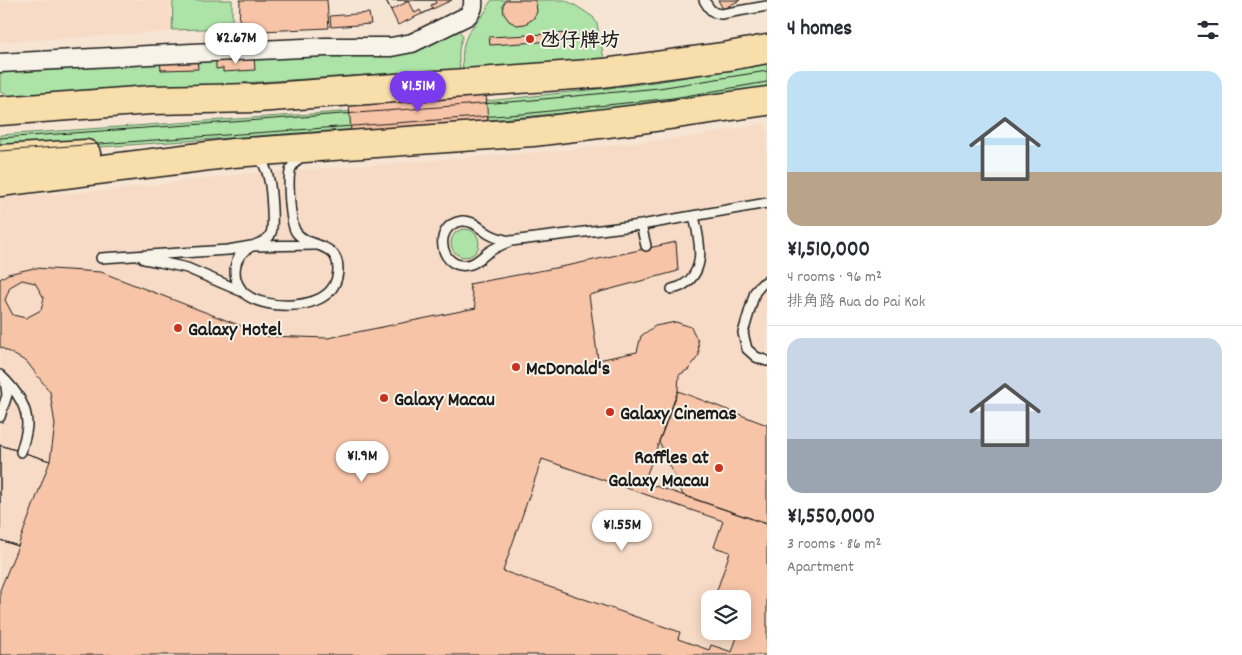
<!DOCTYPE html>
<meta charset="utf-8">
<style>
:root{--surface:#fff;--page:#f7f7f7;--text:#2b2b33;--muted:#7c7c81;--line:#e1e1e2;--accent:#7c3aed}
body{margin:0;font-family:Dekko,"LXGW WenKai TC",sans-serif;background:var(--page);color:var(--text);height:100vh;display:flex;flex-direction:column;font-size:19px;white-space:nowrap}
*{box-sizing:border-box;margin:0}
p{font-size:16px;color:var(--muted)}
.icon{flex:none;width:28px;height:28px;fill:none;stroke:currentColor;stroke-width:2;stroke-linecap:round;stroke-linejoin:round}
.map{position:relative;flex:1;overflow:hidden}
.sheet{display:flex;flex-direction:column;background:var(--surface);width:475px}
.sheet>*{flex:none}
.tools{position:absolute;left:701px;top:590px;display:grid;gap:10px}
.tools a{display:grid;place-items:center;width:50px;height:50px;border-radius:10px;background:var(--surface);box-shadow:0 2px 12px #0003;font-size:25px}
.price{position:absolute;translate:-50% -42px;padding:0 11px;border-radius:18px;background:#fff;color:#222;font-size:16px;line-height:32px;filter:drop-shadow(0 1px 2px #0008)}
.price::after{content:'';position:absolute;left:50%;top:30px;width:15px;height:11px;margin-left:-8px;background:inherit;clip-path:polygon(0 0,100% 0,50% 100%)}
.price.active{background:var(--accent);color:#fff}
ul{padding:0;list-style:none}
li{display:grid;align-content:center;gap:10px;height:265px;padding:0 20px}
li+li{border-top:1px solid var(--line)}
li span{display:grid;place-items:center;height:155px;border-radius:15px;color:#555}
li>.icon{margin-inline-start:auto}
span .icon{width:90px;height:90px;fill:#fffc;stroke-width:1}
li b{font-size:21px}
h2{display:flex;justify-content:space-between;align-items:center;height:60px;padding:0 20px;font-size:21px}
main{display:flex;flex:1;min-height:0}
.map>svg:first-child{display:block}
.built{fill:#f7dbc6;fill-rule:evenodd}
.green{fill:#ade3a6;stroke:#648061}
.building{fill:#f7c4a7;stroke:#1c1c1c;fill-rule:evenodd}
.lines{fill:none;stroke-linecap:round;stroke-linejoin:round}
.service-casing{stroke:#1c1c1c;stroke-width:12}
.minor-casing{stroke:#1c1c1c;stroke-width:21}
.primary-casing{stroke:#1c1c1c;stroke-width:31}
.service{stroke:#f7f3e8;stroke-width:9}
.minor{stroke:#f7f3e8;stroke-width:18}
.primary{stroke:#f8deab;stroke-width:28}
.tram{stroke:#1c1c1c;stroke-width:1}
.poi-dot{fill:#c8321e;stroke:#f7f3e8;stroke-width:2}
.labels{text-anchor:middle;stroke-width:4;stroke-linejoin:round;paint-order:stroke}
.poi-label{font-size:20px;font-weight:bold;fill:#1c1c1c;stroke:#f7f3e8;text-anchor:start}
</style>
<main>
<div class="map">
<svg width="767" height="655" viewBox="0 0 767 655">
<rect width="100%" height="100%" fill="#f7e5d4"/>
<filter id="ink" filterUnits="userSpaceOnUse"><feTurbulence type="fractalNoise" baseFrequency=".02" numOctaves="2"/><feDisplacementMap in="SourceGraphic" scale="10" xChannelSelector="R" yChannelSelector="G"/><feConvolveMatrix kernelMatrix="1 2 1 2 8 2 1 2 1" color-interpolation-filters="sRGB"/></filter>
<g filter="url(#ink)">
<path class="built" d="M0,0h171l-1,32 -170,10z
M767,123v532h-767v-458l111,-7 132,-16 310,-23 144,-15zM710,599h32v32h-32z"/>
<path class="green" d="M173,0h59v28l-60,2z
M492,0h73l13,7 15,10 4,7 9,44 -143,7c-1,-17 -2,-32 8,-46 4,-6 9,-10 13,-15 3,-5 4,-10 8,-14z
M454,24l9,12c-5,12 -5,21 -3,33l-432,28 -17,-1 -11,-4v-24l393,-21z
M767,63v26l-113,15 -141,14 -513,36v-19l459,-31 159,-17 51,-7z
M451 243a14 14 0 1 1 28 0a14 14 0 1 1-28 0Z"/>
<path class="building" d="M240,0h87l2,28 -90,4z
M386,0h49l1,3 -5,2 2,4 -11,5 -2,-4 -5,3 -6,-12 -18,9z
M386,0h66l-54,25z
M506,0h28l2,3 1,9 -4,7 -8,5 -8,1 -8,-4 -5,-7 -1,-9z
M718,0h22l-17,9z
M369,13l2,11 -40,3 -1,-11z
M571,33v7l-81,5 -1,-8z
M254,57l1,13 -32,2v-4l-7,1v-9z
M197,59l1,10 -37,1 -1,-9z
M485,79l4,58 -137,10 -4,-58z
M676,242l2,29 -89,24 9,65 39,-8 4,-16 14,-10 21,-4 15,5 7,14 1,14 -10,14 -10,6 -1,16 -34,91 123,42v131h-767v-65l18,-44 -18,-6v-95l50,16 5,-36 -5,-33 -23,-30 -27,-15v-68l8,-5 26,-6 67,4 166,64 61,2 148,-30 -7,-24 102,-19zM710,599h32v32h-32z
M22,280l13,3 9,15 -3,12 -15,8 -13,-3 -8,-15 5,-13z
M678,391l89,34v99l-84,-29 -24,-54z
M0,445l50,16 -32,85 -18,-6z
M542,459l181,62 -9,26 16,5 -16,47h-4v32h29l-7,21 -21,-7 -2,5 -31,-11 2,-7 -177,-61z"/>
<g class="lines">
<defs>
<path id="service" d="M704,0c5,8 7,13 17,14l46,-8
M256,157c3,2 6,5 8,8 2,4 4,10 5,15 2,8 5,46 2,53 -2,6 -8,9 -14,11 -16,6 -25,17 -21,35 1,4 4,9 7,13 18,18 76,19 90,-5 3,-5 5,-12 5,-18 0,-28 -30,-20 -42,-37 -6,-9 -9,-54 -5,-64 3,-5 8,-10 13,-14
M641,225l5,21
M511,241c-7,-1 -15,-3 -22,-7 -9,-5 -15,-14 -27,-13 -32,4 -21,53 9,43 6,-2 11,-7 16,-11 7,-5 16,-9 24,-12l130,-16 126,-22
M101,258l127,-8 23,-4 64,-1
M144,259l16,3 27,6 56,24
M767,281l-5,3 -7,8 -12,41 4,16 9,8 11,4
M672,289c4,-1 8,-2 11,-4 25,-15 16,-46 11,-69
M0,375c13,12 27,30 27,49 0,10 -4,19 -6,28
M0,417l7,-22 -2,-15"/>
<path id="minor" d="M0,63l149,-8 176,-8h66l21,-4 55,-27c5,-4 7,-9 6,-16"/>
<path id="primary" d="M0,111l151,-11 106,-2 346,-25 126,-17 38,-7
M0,159l86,-5
M0,182l233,-29 300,-21 107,-13 127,-18"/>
</defs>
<use href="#service" class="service-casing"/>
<use href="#minor" class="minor-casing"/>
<use href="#primary" class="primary-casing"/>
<use href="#service" class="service"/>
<use href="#minor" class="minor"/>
<use href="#primary" class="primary"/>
<path class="tram" d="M0,138l232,-16 290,-21 137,-13 108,-17
M0,151l522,-37 151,-16 94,-16"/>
</g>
</g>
<g class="poi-dot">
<circle cx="530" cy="39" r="5"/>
<circle cx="178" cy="328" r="5"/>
<circle cx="516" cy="367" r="5"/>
<circle cx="384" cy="398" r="5"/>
<circle cx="610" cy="412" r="5"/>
<circle cx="719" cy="468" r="5"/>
</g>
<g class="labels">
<g class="poi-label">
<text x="540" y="46">氹仔牌坊</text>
<text x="188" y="335">Galaxy Hotel</text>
<text x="526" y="374">McDonald's</text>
<text x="394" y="405">Galaxy Macau</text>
<text x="620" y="419">Galaxy Cinemas</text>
<text x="709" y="463" text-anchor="end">Raffles at<tspan x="709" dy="23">Galaxy Macau</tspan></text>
</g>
</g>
</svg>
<div class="tools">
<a><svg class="icon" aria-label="layers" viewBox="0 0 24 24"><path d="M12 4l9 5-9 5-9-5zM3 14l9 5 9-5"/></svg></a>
</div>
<b class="price" style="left:236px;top:65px">¥2.67M</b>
<b class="price active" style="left:418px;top:113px">¥1.51M</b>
<b class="price" style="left:362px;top:483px">¥1.9M</b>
<b class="price" style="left:622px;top:552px">¥1.55M</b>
</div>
<section class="sheet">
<h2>4 homes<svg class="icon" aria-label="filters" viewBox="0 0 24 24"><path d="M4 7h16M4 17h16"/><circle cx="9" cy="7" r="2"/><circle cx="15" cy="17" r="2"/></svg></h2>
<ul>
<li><span style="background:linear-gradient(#bfe0f5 65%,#b9a48a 0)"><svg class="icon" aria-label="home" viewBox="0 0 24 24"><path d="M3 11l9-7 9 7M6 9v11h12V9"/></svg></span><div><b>¥1,510,000</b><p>4 rooms · 96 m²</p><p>排角路 Rua do Pai Kok</p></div></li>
<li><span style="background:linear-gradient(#c9d6e8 65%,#9aa5b1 0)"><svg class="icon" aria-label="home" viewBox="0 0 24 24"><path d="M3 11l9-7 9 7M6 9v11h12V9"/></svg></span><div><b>¥1,550,000</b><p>3 rooms · 86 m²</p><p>Apartment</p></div></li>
</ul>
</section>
</main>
